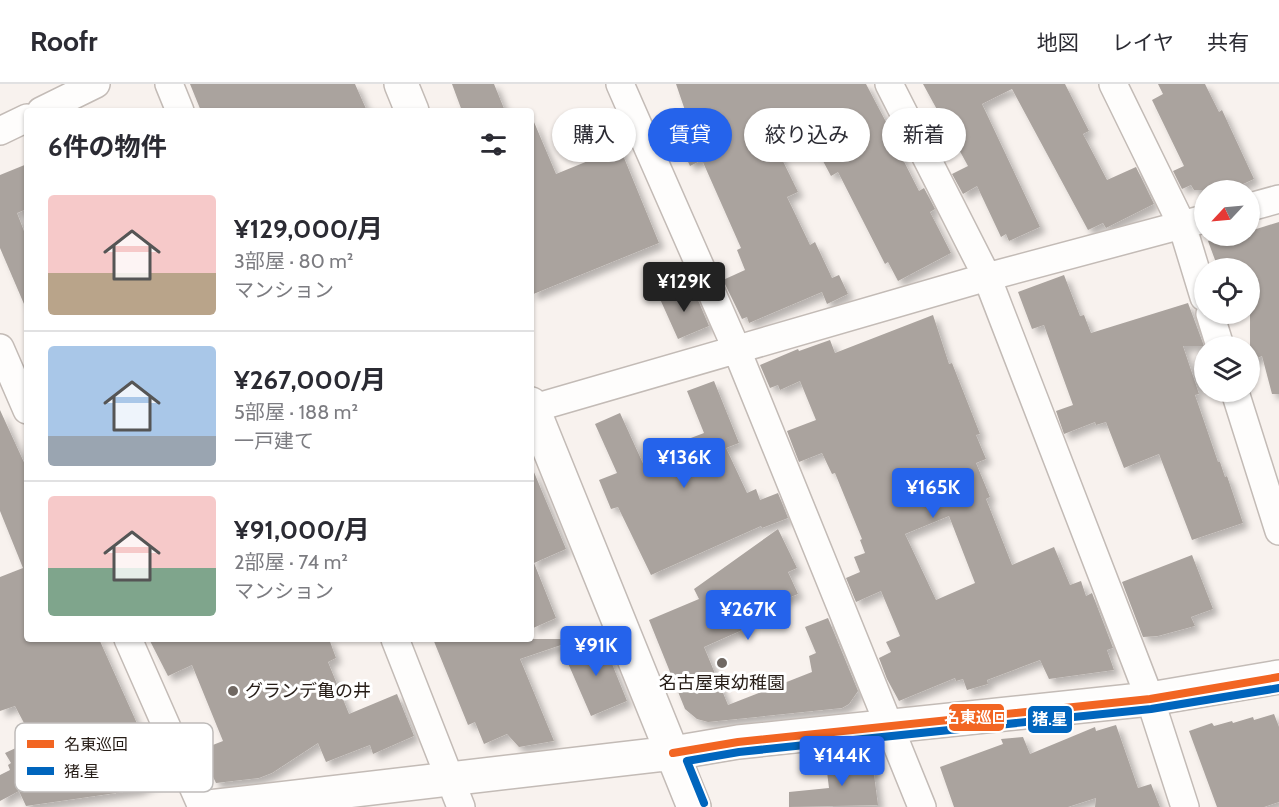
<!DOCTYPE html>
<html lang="ja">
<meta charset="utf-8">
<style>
:root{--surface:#fff;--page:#f7f7f7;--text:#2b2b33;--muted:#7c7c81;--line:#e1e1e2;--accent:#2563eb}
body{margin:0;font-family:Cabin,"Noto Sans JP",sans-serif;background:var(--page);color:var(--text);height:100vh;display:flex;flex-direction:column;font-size:22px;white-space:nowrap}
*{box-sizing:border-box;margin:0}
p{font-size:20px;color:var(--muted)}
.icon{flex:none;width:33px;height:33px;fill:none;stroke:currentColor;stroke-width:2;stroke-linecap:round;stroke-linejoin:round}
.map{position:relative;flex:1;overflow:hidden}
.details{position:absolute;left:24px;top:24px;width:510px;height:534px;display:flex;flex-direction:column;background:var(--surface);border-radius:6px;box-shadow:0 2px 4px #0004}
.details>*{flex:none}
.hud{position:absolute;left:552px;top:24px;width:570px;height:54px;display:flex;gap:12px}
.needle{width:39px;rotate:244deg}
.tools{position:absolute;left:1194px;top:96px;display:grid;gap:12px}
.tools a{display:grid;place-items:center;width:66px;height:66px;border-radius:50%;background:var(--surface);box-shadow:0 2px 4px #0004;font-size:30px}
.price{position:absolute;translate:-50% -51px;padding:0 14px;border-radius:6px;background:var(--accent);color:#fff;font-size:20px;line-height:39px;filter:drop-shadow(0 2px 3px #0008)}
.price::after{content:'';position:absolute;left:50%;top:36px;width:18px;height:14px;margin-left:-9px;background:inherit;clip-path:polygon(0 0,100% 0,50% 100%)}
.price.selected{background:#222;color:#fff}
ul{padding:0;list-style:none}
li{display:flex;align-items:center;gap:18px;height:150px;padding:0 24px}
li+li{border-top:2px solid var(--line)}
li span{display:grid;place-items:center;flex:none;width:168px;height:120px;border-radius:6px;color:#555}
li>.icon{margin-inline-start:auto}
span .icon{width:72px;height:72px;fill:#fffc;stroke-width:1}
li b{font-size:26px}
h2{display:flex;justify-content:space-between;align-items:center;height:72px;padding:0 24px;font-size:26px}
.pill{padding:0 21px;border-radius:27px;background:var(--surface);box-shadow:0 2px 4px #0004;font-size:21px;line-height:54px}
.pill.selected{background:var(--accent);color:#fff}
header{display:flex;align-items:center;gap:36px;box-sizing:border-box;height:84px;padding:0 30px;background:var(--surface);border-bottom:2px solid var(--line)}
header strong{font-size:28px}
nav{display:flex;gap:33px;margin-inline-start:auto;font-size:21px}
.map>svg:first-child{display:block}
.building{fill:#aaa39e;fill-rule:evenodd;filter:url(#shadow)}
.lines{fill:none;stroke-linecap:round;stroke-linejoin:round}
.minor-casing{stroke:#c3bbb6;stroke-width:30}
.tertiary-casing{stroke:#c3bbb6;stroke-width:36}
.minor{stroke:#fefdfc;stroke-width:27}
.tertiary{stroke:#fefdfc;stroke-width:33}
.bus-1-casing{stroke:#fff;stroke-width:12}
.bus-2-casing{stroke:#fff;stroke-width:12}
.bus-1{stroke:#f26522;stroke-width:8}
.bus-2{stroke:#0065bd;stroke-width:8}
.poi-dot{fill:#706862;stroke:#fff;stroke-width:2}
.labels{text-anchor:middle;stroke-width:6;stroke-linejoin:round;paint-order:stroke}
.poi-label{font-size:18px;fill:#261d17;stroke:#fff}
.key{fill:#fff;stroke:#bebbb9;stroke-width:1.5}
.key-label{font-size:16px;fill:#261d17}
.line-badge{stroke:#fff;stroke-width:2}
.badge-label{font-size:16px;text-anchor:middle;font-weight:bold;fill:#fff}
</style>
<header>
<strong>Roofr</strong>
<nav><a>地図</a><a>レイヤ</a><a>共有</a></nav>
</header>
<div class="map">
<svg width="1279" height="723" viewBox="0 0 1279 723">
<defs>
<filter id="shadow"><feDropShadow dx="5.5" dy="5.5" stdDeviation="3" flood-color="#0004"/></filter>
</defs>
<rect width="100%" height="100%" fill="#f8f2ee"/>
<path class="building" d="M190,0h165l12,27h-166z
M452,0h42l11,27h-43z
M676,0h190l30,57 -1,3 24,47 5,-3 11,21 -5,3 21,41 -53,28 -10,-19 -3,2 -47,-92 -7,4 -23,-43 -31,16 21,43 -11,5 23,48 5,-3 17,36 7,-3 9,19 -21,10 -5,-12 -73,31 -2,-6 -5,2 -19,-39 22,-10 -8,-20 4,-2 -39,-88 -12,6 -9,-19 9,-5 -8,-17 7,-3z
M923,0h142l24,47 -6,3 24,46 29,-13 18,37 -48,24 -3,-5 -15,7 -76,-141 -30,15 58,123 -31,14 -3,-7 -5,3 -24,-51 -14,8 -11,-20 16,-8z
M1158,0h47l14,28 3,-2 32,69 -24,11h-36l-3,-5 -9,4 -9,-18 11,-5 -32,-66 11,-6z
M531,31l25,59 64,-26 39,95 -128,52z
M27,80v45l-10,4 10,26v72l-27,-63v-73z
M1279,138v172h-7l-10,-38 -12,5v-93h-32l-10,-27 17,-5h25v-5z
M1064,191l16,41 4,-1 7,18 97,-30 16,43h-21l16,48 -4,1 23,67h2l5,15 2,-1 16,47 -51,17 -33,-86 -35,14 -18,-46 -10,3 -1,-3 -31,12 -8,-23 17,-6 -29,-80 -12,4 -14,-37z
M684,204l4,8 7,-3 14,33 -31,13 -18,-40z
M933,231l16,49 3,-1 28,71 -4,1 10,24 -10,4 14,34 -4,2 26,66 42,-18 16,38 11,-4 5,15 6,-3 21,55 -6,2 7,20 -65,9 -9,-19 -53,20 1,4 -21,6 -4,-11 -7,2 -1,-3 -56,23 -12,-22 -8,-21 12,-6 -5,-10 14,-6 -19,-45 -25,11 -10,-24 14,-6 -6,-15 11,-4 -5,-13 2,-1 -27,-66 -3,1 -10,-21 -23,9 -12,-31 29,-11 -16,-39 -20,9 -2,-5 -8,3 -10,-23 38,-16 1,2 31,-11 5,13zM949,432l26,67 -39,17 -31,-66z
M714,297l25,62 -13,5 21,45 9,-4 4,11 18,-7 10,25 -26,10 -1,-2 -110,49 -33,-68 -7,2 -12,-29 18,-7 -22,-49 25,-11 25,55 41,-20 -3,-7 21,-8 -17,-42z
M0,326l27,59v170h72l63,140 -25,11 -111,16 -7,-15 -19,10v-26l10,-5 -2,-5 3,-2 -6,-10 28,-13 -18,-34 -15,5v-134l23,-9 -23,-57z
M531,381l35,84 -32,14 22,55 -25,11z
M778,445l19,39 -9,4 10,22 -51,21 2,12 -45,20 24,58 84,-33 -3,-16 7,-3 -11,-26 23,-9 30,73 -9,13 -7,4 -134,14 -11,-3 -12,-10 -36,-89 50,-21 -5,-10z
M1192,471l21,54 -22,8 4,9 -37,10 -15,1 -21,-55z
M149,555h180l7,19 -8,4 21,52 48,-20 17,42 -41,18 -3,-9 -44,17 -8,-19 -46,30 -13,5 -43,5 -16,-33 23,-9 -31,-76 -24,11z
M433,555h134v4l-47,16 34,82 -35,6 -12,-13 -23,10 -9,-22 -7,3z
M602,555l25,62 -36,15 -27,-62z
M1274,630l5,13v75l-15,5h-47l-28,-76 23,-8 2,3 18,-5 1,2 20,-6 1,3z
M1116,641l22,63 13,-4 9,23h-65l1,-9 -28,9h-114l-14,-40 63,-23 -2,-5 22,-2 7,17 65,-27 1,4z
M872,675l6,46 -89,2v-15l40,-4 -3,-24z"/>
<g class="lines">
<defs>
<path id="minor" d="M169,0l11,27
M620,0l116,264 186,459
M889,0l98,193 163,422 35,108
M1113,0l69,141 22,72
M41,27l55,-27
M0,47l27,-13
M1250,123l29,-8
M1210,230l10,32
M0,264l27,62
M1235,308l44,139
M531,325l456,-132 217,-58
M128,555l74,168
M395,555l66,168"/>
<path id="tertiary" d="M401,0l11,27
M531,320l163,403
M209,723l464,-54 65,-11 412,-43 129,-22"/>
</defs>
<use href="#minor" class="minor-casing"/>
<use href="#tertiary" class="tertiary-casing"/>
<use href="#minor" class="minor"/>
<use href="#tertiary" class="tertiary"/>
<defs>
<path id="bus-1" d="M673,669l65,-11 412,-43 129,-22"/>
<path id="bus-2" d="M704,719l-17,-42 52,-9 412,-43 128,-21"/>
</defs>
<use href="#bus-1" class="bus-1-casing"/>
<use href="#bus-2" class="bus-2-casing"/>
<use href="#bus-1" class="bus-1"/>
<use href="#bus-2" class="bus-2"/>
</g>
<g class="poi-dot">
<circle cx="722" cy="579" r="6"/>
<circle cx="233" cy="607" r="6"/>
</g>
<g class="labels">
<g class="poi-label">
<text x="722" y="605">名古屋東幼稚園</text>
<text x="245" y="613" text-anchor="start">グランデ亀の井</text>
</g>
</g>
<rect x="15" y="639" width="198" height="69" rx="9" class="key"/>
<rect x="27" y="656" width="27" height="8" fill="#f26522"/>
<rect x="27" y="683" width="27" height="8" fill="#0065bd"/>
<g class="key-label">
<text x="64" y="666">名東巡回</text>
<text x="64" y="693">猪.星</text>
</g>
<g class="line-badge">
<rect x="948" y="619" width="57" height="29" rx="6" fill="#f26522"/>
<rect x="1027" y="621" width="46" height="29" rx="6" fill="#0065bd"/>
</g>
<g class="badge-label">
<text x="976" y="639">名東巡回</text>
<text x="1050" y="641">猪.星</text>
</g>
</svg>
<div class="tools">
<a><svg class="needle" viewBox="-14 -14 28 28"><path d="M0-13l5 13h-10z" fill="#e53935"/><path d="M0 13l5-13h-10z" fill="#7c7c81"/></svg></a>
<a><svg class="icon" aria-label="locate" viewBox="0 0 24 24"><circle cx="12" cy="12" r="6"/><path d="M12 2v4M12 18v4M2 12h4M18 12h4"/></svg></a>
<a><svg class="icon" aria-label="layers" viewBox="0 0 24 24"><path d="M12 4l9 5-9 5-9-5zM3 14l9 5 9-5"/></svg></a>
</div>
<b class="price selected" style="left:684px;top:229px">¥129K</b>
<b class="price" style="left:684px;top:405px">¥136K</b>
<b class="price" style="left:933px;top:435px">¥165K</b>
<b class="price" style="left:748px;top:557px">¥267K</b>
<b class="price" style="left:596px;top:593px">¥91K</b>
<b class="price" style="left:842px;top:703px">¥144K</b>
<div class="hud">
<a class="pill">購入</a>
<a class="pill selected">賃貸</a>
<a class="pill">絞り込み</a>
<a class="pill">新着</a>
</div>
<section class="details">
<h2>6件の物件<svg class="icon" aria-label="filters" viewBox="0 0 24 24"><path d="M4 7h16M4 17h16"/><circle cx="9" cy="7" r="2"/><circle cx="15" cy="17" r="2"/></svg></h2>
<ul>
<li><span style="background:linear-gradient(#f6c9c9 65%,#b9a48a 0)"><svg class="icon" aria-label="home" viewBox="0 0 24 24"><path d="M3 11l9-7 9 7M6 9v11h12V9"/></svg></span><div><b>¥129,000/月</b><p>3部屋 · 80 m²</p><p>マンション</p></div></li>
<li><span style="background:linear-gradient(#a9c7e8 75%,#9aa5b1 0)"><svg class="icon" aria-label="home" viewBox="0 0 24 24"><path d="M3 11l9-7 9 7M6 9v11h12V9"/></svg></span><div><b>¥267,000/月</b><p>5部屋 · 188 m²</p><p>一戸建て</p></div></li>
<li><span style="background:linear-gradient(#f6c9c9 60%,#7fa58c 0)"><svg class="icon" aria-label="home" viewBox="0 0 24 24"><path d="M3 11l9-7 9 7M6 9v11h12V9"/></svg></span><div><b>¥91,000/月</b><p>2部屋 · 74 m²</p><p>マンション</p></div></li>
</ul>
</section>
</div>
